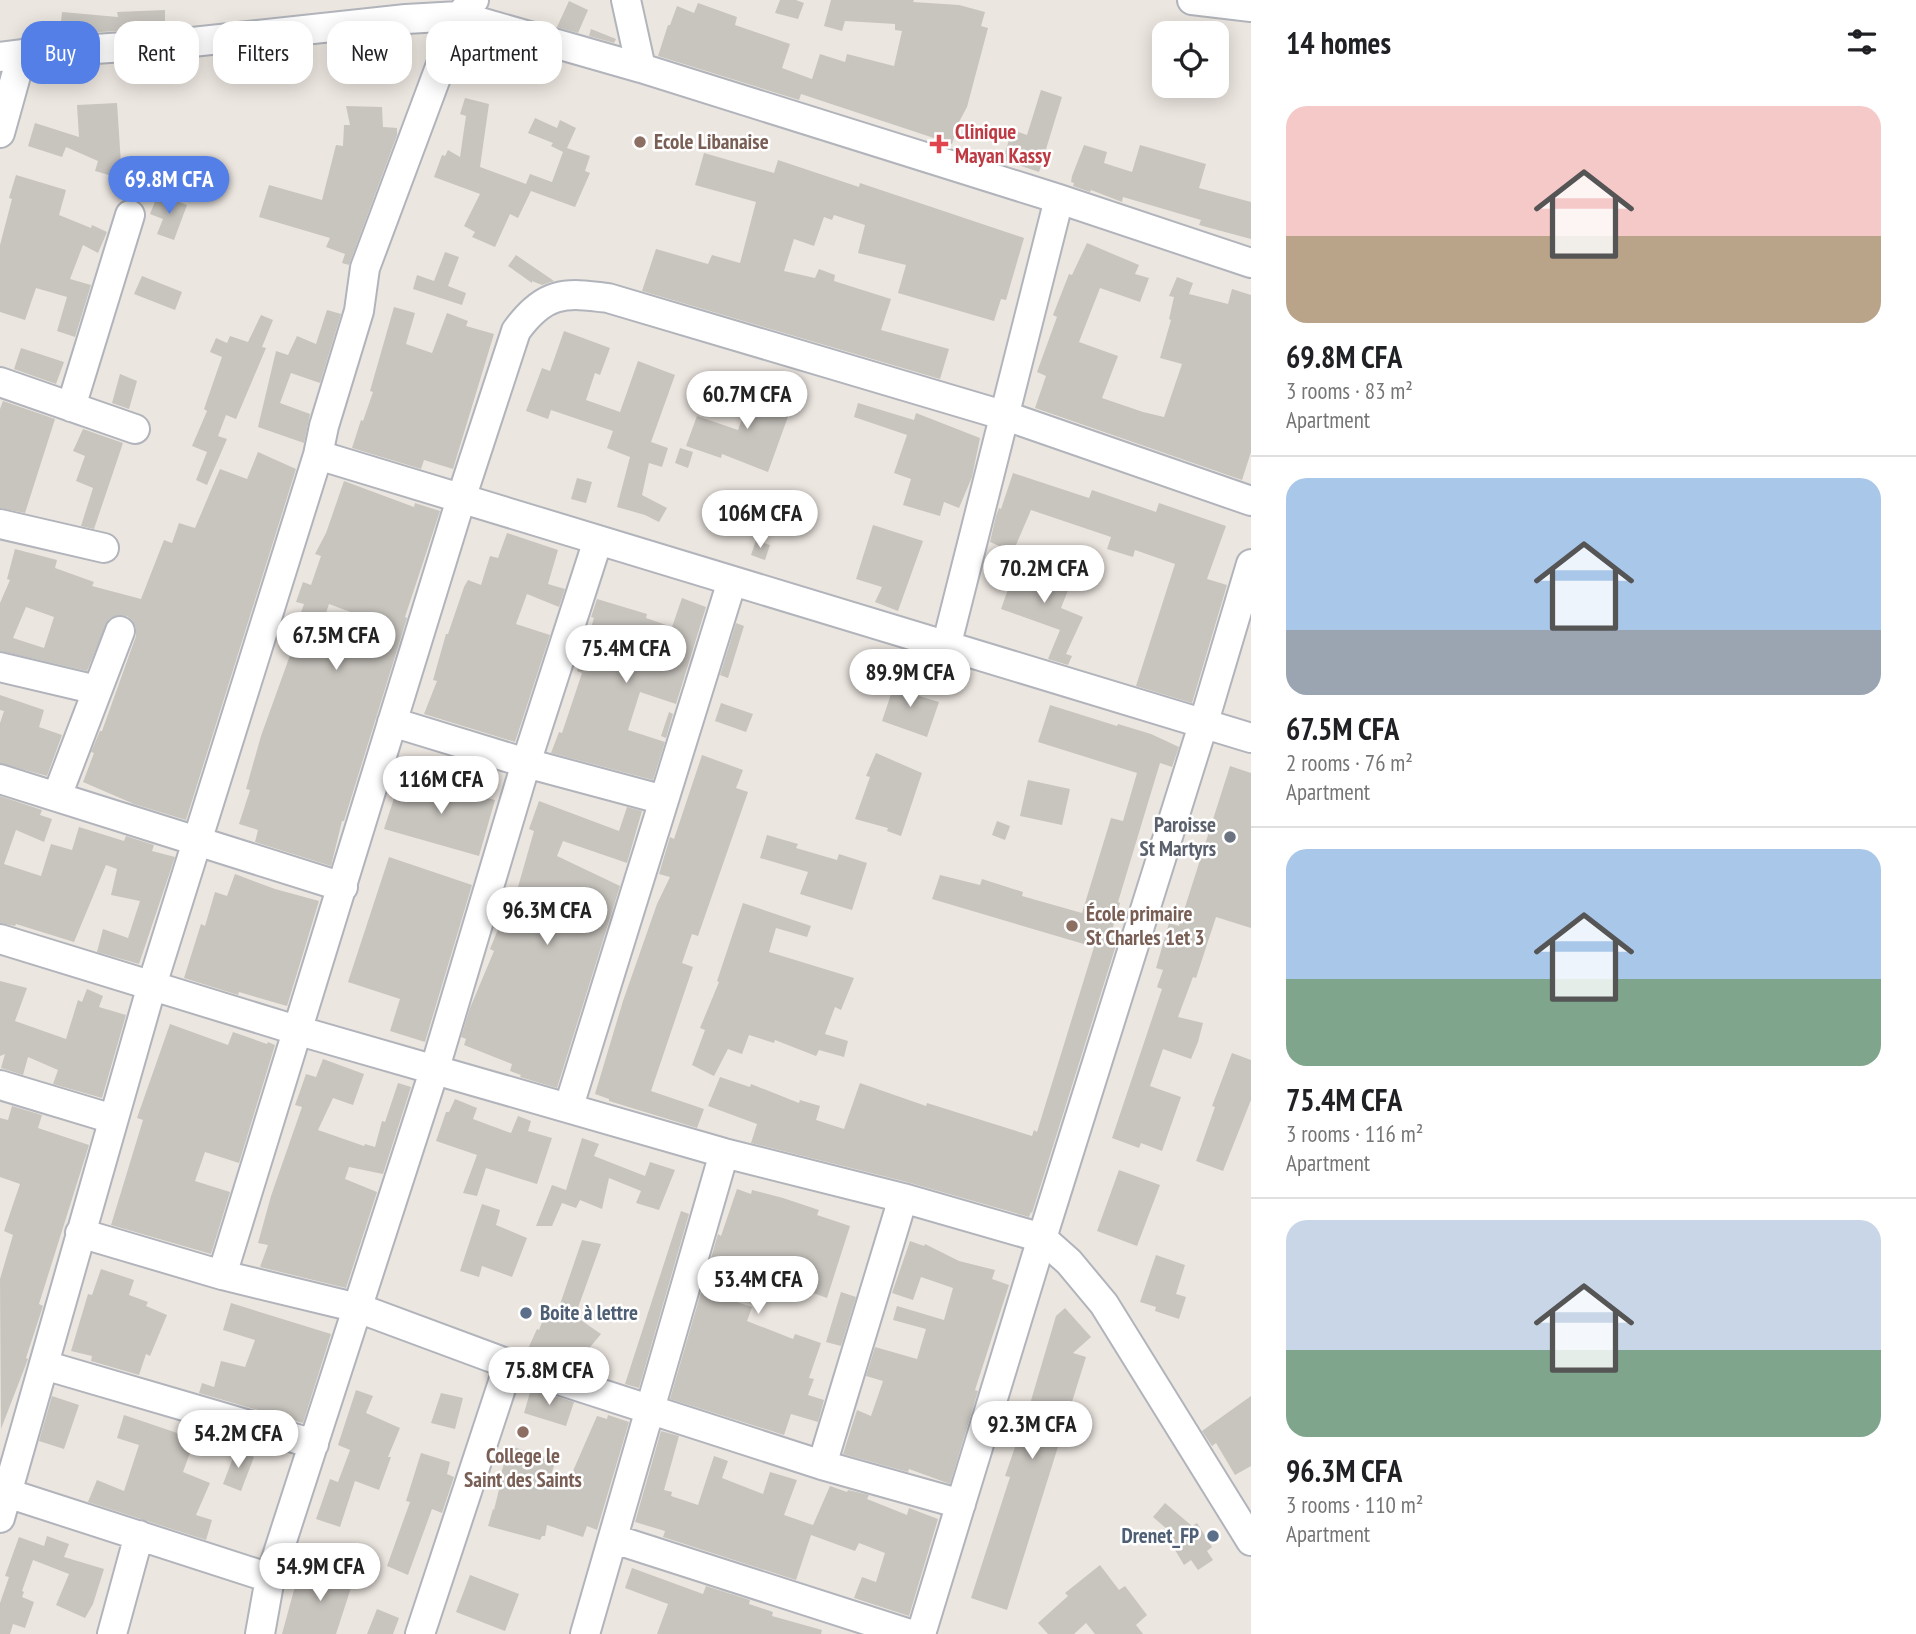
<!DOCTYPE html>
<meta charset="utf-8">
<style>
:root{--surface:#fff;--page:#f6f6f6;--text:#202124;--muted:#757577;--line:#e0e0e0;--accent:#537fe6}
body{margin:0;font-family:"PT Sans Narrow",sans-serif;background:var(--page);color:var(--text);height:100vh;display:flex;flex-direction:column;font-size:26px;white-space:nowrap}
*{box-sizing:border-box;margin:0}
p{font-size:23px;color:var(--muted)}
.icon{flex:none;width:38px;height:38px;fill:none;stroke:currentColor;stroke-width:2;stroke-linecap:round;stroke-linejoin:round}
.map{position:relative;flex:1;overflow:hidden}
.side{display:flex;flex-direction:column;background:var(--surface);width:665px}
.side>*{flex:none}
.hud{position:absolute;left:21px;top:21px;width:665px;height:63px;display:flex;gap:14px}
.controls{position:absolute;left:1152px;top:21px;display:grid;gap:14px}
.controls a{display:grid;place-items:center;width:77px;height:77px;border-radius:14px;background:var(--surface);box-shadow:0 4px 18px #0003;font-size:35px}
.price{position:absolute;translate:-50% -60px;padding:0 16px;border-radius:24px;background:#fff;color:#222;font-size:23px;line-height:46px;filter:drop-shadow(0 2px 4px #0008)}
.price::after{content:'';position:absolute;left:50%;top:42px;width:21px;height:16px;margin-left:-10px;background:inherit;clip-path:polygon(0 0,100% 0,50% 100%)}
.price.active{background:var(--accent);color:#fff}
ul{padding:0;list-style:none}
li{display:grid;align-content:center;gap:14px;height:371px;padding:0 35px}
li+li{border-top:2px solid var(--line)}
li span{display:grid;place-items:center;height:217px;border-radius:21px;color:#555}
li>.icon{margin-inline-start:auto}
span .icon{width:126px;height:126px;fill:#fffc;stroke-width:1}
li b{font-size:30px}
h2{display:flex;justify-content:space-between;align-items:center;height:84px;padding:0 35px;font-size:30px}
.pill{padding:0 24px;border-radius:21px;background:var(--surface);box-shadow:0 4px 18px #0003;font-size:24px;line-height:63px}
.pill.active{background:var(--accent);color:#fff}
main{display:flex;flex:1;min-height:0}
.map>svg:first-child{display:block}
.building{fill:#c8c4be;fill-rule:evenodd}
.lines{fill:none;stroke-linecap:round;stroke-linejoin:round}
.minor-casing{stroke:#b1b4bb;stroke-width:32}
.minor{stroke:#fff;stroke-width:28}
.education-dot{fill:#8d6e63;stroke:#fff;stroke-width:2.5}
.health-dot{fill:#e0444e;stroke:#fff;stroke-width:2.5}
.worship-dot{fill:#6b7280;stroke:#fff;stroke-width:2.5}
.service-dot{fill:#5c6f8a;stroke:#fff;stroke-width:2.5}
.labels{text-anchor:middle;stroke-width:5;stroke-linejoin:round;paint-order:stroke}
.health-label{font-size:21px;font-weight:bold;fill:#be3a42;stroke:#fff;text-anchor:start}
.education-label{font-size:21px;font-weight:bold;fill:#785e54;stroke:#fff;text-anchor:start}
.worship-label{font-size:21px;font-weight:bold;fill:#5b616d;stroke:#fff;text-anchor:end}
.service-label{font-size:21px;font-weight:bold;fill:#4e5e75;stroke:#fff;text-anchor:start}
</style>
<main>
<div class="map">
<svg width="1251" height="1634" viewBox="0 0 1251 1634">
<rect width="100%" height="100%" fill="#ece6e0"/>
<path class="building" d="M780,0h16l8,3 -6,16 -23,-6z
M831,0h83l-1,2 46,3 26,7 -4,14 7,2 -21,79 -8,15 -7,22 -151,-50 -2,6 -141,-44 10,-31h2l7,-19 17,7 4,-10 39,14 -2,8 55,19 -8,24 30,11 8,-25 25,8 2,-8 47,12 8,-35 -7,-1v-6l-50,-3 -3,10 -18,-5z
M569,1l19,9 -10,23 -21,-6z
M165,10v18l-81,5 -24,-2 2,-19 56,5 -1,-5z
M591,29l25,10 -2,4 -25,-7z
M1041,90l21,7 -23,75 -36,-12 9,-30 15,5z
M465,98l24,6 -9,63 46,17 4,-10 22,8 11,-30 -12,-6 2,-3 -25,-10 7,-15 22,10 3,-8 16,8 -9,20 23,8 -5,15 5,2 -15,34 -44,-16 -13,27 -8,-4 -15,33 -23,-10 3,-5 -11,-6 16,-32 -46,-17 8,-22 3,1 3,-6 12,7 6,-41 -6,-2z
M117,103l5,76 -27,-8 3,-10 -32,-14 -4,10 -34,-11 7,-23 44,14 -2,-32z
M346,106l36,1 1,20 14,1v7l-48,130 -7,-2 3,-9 -19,-7 4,-9 -71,-21 10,-32 53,15 14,-55 7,1 1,-21h6z
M1084,145l23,7 -3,11 28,9 8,-27 66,19 -7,24 52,14v37l-52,-14 2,-5 -78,-23 -1,5 -31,-12 -1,2 -17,-6 1,-3 -3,-1 1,-6z
M704,153l70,20 4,-13 81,27 1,-4 164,55 -18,62 -5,-1 -7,22 -96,-28 8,-28 -48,-12 7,-28 -31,-10 -2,5 -8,-3 -10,29 -20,-7 -10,32 31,7 4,-9 16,6 -1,6 57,18 -10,31 68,19 -9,30 -298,-88 14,-42 52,15 4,-9 28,8 16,-61 -61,-17z
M16,175l50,15 -7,25 32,13 1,-3 15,7 -9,21 -15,-8 -13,34 21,6 -16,52 -18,-6 10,-34 -31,-9 -11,32 -25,-8v-67l12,-46 -3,-1z
M158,194l29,11 -13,35 -17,-6 6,-15 -13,-5z
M1087,243l52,22 -4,9 14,4 -9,24 -40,-14 -21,54 39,14 -16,42 41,14 21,5 18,-53 -22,-6 11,-38 -2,-1 5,-22 -5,-1 8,-19 16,6 -4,11 39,10 4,-15 19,6v157l-9,28 -207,-72 11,-32 -9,-4 20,-55 -4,-2 16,-41 3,1z
M445,252l14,5 -11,29 18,7 -4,12 -49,-16 4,-14 17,6z
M516,255l38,26 -12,4 -10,-4v2l-24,-17z
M142,276l40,16 -7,18 -41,-16z
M394,307l21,6 -9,31 26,9 15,-40 21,8 -2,5 28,8 -41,135 -29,-9 -3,9 -69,-21 9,-28 2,1 10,-29 -3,-1z
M327,310l14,4 -21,69 -29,-10 -11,30 30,11 -6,29 -46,-16 18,-76 12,4 9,-19 19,8z
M261,315l12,5 -11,27 4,1 -30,71 -10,-4 -8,21 9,3 -20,46 -11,-5 11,-28 -15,-6 15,-35 -3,-2 18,-52 -12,-5 6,-14 11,5 3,-7 18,6z
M564,331l46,17 -10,27 -5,-2 -9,27 34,12 18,-51 37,14 -24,67 17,6 -6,19 -13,-4 -7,32 25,13 -8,14 -14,-7 -28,-8 13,-50 -23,-9 6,-17 -62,-21 -3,9 -22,-8 16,-43 8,3z
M21,348l43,14 -8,22 -42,-15z
M120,374l17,7 -8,28 -17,-6z
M755,385l39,15 -26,72 -46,-18 -1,4 -35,-12 11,-30 41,14z
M3,401l52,18 -30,94 -25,-5v-99z
M858,403l56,17 2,-7 64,25 -8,39 -13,31 -15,-6 -4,14 -37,-11 8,-26 -17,-6 13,-38 -53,-18z
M83,429l40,14 -29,86 -13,-3 12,-38 -17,-7 9,-25 -12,-5z
M680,448l13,4 -5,16 -13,-5z
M258,452l38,17 -110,351 -52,-16 -51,-22 11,-29 -3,-1 9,-21h2l34,-95v-8l-4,-8 -5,-4 -9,-1 -9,4 -22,52 -87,-20v-48l10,-23 -3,-1 8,-30 42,11 -2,8 39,14 -2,4 49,13 23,-59 8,3 7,-20 16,5 25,-59 27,10zM26,607l28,10 -10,31 -31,-10z
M1013,473l76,25 3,-8 64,22 3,-9 67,23 -19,53 20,6 -35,118 -56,-17 39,-122 -40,-14 -2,7 -26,-8 4,-12 -80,-27 -18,42 -23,-10 6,-26 3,-8 2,1z
M577,478l15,4 -6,21 -15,-4z
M344,481l70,26 1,-4 25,8 -35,106 2,1 -63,203h-2l-11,45 -76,-24 3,-12 -19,-6 11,-34 -4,-1 15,-53 37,-103 -4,-1 10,-28 -8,-2 7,-20 8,3 10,-29 -6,-2 11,-21zM329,604l32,12 -16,41 -29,-14z
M873,525l50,16 -25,70 -23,-9 7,-15 -26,-8z
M507,533l51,17 -10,34 17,5 -6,18 -32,-13 -11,30 34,11 -35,107 -91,-28 13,-33 -4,-1 13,-46h2l16,-47 4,-7 13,5 9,-29 8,2z
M756,540l14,5 -5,15 -14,-5z
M1018,561l54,19 -11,28 22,9 -17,37 6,2 -4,9 -20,-6 12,-29 -59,-21z
M682,598l24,9 -30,97 -36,-12 -12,38 37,12 -12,38 -102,-27 8,-21 3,1 20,-60 -5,-2 17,-53 -3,-1 6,-18 50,15 -1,4 26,9z
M736,623l8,3 -16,52 -8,-3z
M896,679l26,8 -3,9 20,6 -12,35 -45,-16z
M0,695l44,15 -5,17 23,8 -15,41 -47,-13v-40l4,-12 -4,-1z
M721,703l32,11 -7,18 -31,-11z
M1050,705l67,21 1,-2 33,10 28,13 -7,20 -12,-4 -42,139 2,1 -10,34 8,2 -86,274 -1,-1 -2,5 -122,-35 -156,-39 6,-19 -49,-18 12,-29 30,10 1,-3 48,19 1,-3 20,6 -4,14 28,9 16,-46 66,23 1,-3 105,33 2,-6 3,2 57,-185 -162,-48 8,-24 40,10 2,-6 41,13 -1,4 60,17 29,-95 12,3 14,-48 -99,-31z
M669,712l4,2 -7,24 -5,-2z
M876,753l46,20 -21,63 -14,-5 1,-3 -33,-9 15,-42 -4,-1z
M702,755l41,15 -7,18 12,4 -50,144 -6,-2 -10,29 11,4 -42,124 53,18 -7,19 -88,-27v-2l-14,-5 28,-93 34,-97 13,-27 -11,-3 11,-37 4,2z
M1230,766l21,7v155l-35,-11 -20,61 -3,-1 -15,40 25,6 -5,19 -7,17 -28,-10 -13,37 31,11 -19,54 -21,-8 -2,5 -27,-10 50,-149 -5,-2 6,-17 -7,-2 13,-45 10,3z
M416,778l79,22 -16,56 -95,-27 14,-43 15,4z
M1028,780l42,9 -8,36 -42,-9z
M0,796l42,14 -2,5 12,4 -8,23 -28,-12 -12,34 37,12 10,-32 21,6 7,-23 45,14 2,-5 28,9 -2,6 23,6 -36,107 -42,-12 6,-23 25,9 12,-37 -29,-6 6,-26 -11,-4 -32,77 -58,-18 -1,2 -15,-3z
M539,801l80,30 8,-24 15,4 -15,52 -64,-22 -6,15 63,30 -63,202 -37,-11 1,-2 -11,-4 2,-7 -48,-19 2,-6 -5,-2 9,-29 24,-57 -4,-2 17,-42 5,1 22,-77 -5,-2z
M997,821l13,5 -5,14 -13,-5z
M767,835l31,9 -2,4 41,12 2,-6 28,9 -15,47 -52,-16 8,-22 -48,-14z
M389,857l83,28 -47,157 -35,-11 10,-32 -52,-17z
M235,874l40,15 44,12 -32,105 -48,-14 -1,3 -54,-17 17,-54 4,2 10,-34 12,4z
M743,903l68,23 -4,11 -31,-9 -7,24 85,26 -13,32 -6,-3 -10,27 23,7 -4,16 -25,-7 -3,6 -41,-16 -1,3 -25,-8 -7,19 -14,-5 -14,27 -22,-11 13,-35 -5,-2 19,-46 -2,-1z
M0,981l27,7 -12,33 51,18 12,-39 4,2 5,-13 16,7 -4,11 27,8 -24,83 -49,-14 5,-14 -30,-13 -5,18 -22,-7 4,-14 -5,2z
M170,1024l58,21 5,-13 34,12 1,-2 7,3 -36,118 -34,-11 -10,29 35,11 -19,62 -100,-29 32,-105 -6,-2z
M1232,1053l19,7v40l-28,71 -27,-10 19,-54 -3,-1z
M323,1059l41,15 -11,31 -20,-7 -15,32 46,16 1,-2 10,3 7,-26 3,1 13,-39 13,4 -28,87 -34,-7 -4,12 32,13 -31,96 -86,-21 8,-22 -10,-2 13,-47 31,-89 -7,-2 4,-11 7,-20 10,3z
M455,1099l22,9 -4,11 38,14 7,-17 13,5 -3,10 24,7 -15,46 -51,-16 -9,28 -14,-3 14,-38 -41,-14 10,-29h3z
M12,1106l30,9 -4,13 51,17 -50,159 4,2 -17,52 2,1 -27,70 -1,-150 13,-44 -9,-4 16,-47 -20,-7v-59l8,2z
M582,1138l17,6 -5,12 51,20 5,-14 25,8 -16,40 -23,-7 5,-12 -32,-13 -7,31 -22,-9 -4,8 -14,-5 -10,23h-16l16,-41 14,5z
M1119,1170l41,15 -23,61 -40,-15z
M737,1189l14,5 1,-4 31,8 36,12 -2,5 33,11 -23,72 -17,-6 4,-12 -27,-9 -1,4 -40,-15 -12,41 18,6 -5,14 46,18 2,-5 26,9 -12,35 5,1 -6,16 16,5 -6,22 -27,-8 -7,21 -114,-36 48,-165 3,2z
M482,1204l18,6 -4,15 31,13 -15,39 -30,-11 -3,11 -19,-6z
M681,1211l8,3 -50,174 -14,-4z
M582,1240l19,4 -26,72 26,18 -25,30 -18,-16 -7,12 -18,-6 -6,-3 10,-22 2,1 7,-18 10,4z
M910,1241l14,5 1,-2 34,17 36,9 -3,9 17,6 -34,105 3,1 -28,93 -41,-15 -1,3 -65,-18 14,-44 14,6 12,-35 -17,-5 9,-29 42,12 9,-30 -33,-9 4,-14 47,14 9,-32 -32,-11 -8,23 -21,-7z
M1156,1255l29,10 -9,29 10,3 -7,22 -24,-8 1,-4 -16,-5z
M101,1269l33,11 -5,15 19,7 -2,4 21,9 -17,41 -4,-2 -7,21 -48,-14 1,-5 -21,-5 17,-57 4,1z
M841,1292l15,5 -15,49 -15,-4z
M231,1303l100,31 -28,89 -104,-30 3,-10 12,4 7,-26 24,6 10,-27 -32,-10z
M1065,1308l26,29 -18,16 13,4 -79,253 -36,-12 39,-121 -5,-1 17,-49 -10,-2 4,-14 11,3 29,-98z
M531,1389l43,13 -8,24 -42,-13z
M356,1390l17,6 -7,17 34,15 -12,29h3l-12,33 -24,-9 -15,46 -24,-8 14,-40 8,3 12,-32 -12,-5z
M441,1393l22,5 -8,31 -24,-6z
M52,1396l27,9 -15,44 -25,-8z
M1251,1396v70l-16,9 -19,-32 -4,3 -10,-15z
M124,1415l71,24 -12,33 27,11 -14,32 16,5 -6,20 -118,-38 9,-22 27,11 15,-46 -22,-7z
M608,1415l21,7 -32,108 -10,-4 -4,11 -36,-12 -2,11h-3l-2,4 -52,-14 5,-17 1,1 9,-37h-2l9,-27 46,14 -7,21 17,6 31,-71 10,3z
M661,1431l18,5 -15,54 8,2 -1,4 27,9 16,-49 14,5 -6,17 41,16 7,-22 27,8 -13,35 29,10 17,-39 17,6 1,-2 21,5 -2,4 40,16 2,-7 29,11 -29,97 -55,-18 8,-21 14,5 9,-29 -26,-10 -4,8 -44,-16 -15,45 -133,-43 2,-6 -30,-9z
M236,1450l18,7 -13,34 -18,-7z
M421,1453l29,9 -3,12 7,3 -12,36 -10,-4 -24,66 -21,-9 23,-64 -4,-1z
M1165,1503l27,23 5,-3 15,24 -5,4 6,9 -15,10 -7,-10 -7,5 -15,-25 6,-4 -22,-19z
M47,1536l22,8 -5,13 40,12 -11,35 -8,14 -29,-13 13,-31 -36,-14 -11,31 2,1 -2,5 12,5 -9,26 -12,-4 -3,10h-10v-31l9,-26 -4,-1 14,-39 25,9z
M345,1556l15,4 -24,74h-54l12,-44 8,-17 33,15z
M1100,1565l19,25 6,-4 22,29 -11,10 7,9h-48l-9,-11 -12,11h-26l-10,-11 30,-27 -3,-3z
M632,1568l71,26 3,-8 44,14 -1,4 24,8 -1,4 50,14 -1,4h-164l11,-30 -43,-16z
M470,1575l49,19 -14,37 -49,-19z
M377,1609l22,9 -6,16h-26z"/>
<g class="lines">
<defs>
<path id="minor" d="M626,0l15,68
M1192,0l59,7
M0,57l22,-3 161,-11 223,-24 53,-3 182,52 418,131 192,64
M0,133l22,-79
M0,382l135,47
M71,407l59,-192
M318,455l933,283
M0,524l104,24
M946,647l113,-448
M0,667l97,23
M392,722l134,41 138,37
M0,779l343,108
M57,796l63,-165
M0,939l296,91 428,123 179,45 139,40 27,24 35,42 147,237
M0,1085l113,34
M569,1106l163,-525
M80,1233l142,42 136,33 151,56 313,101 139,39
M222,1275l239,-776 55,-168c28,-39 48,-39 92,-33l398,118 245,85
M44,1365l270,79
M822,1465l81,-267
M7,1493l263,85
M0,1518l152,-533 166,-530 6,-29 35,-115 6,-43 94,-252 15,-16
M614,1539l296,95
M112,1634l27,-99
M260,1634l10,-56 165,-510 91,-305 72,-223
M420,1634l89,-270
M585,1634l139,-481
M921,1634l121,-396 161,-513 48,-161"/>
</defs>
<use href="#minor" class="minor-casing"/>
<use href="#minor" class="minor"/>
</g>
<g class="education-dot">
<circle cx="640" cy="142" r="7"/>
<circle cx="1072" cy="926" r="7"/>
<circle cx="523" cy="1432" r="7"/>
</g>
<path class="health-dot" d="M935.5 133.5h7v7h7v7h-7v7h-7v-7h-7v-7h7z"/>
<circle class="worship-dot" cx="1230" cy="837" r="7"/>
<g class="service-dot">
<circle cx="526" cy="1313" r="7"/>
<circle cx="1213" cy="1536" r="7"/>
</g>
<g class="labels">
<g class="health-label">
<text x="955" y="139">Clinique<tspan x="955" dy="24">Mayan Kassy</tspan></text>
</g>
<g class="education-label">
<text x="654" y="149">Ecole Libanaise</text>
<text x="1086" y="921">École primaire<tspan x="1086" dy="24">St Charles 1et 3</tspan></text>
<text x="523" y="1463" text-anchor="middle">College le<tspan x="523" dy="24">Saint des Saints</tspan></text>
</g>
<g class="worship-label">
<text x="1216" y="832">Paroisse<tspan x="1216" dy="24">St Martyrs</tspan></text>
</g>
<g class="service-label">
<text x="540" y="1320">Boite à lettre</text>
<text x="1199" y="1543" text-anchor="end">Drenet_FP</text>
</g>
</g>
</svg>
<div class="controls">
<a><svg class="icon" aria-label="locate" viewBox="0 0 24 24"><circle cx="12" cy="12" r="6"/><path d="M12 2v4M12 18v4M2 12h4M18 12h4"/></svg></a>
</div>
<b class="price active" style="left:169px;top:216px">69.8M CFA</b>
<b class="price" style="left:747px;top:431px">60.7M CFA</b>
<b class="price" style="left:760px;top:550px">106M CFA</b>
<b class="price" style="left:1044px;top:605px">70.2M CFA</b>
<b class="price" style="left:336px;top:672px">67.5M CFA</b>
<b class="price" style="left:626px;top:685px">75.4M CFA</b>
<b class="price" style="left:910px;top:709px">89.9M CFA</b>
<b class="price" style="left:441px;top:816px">116M CFA</b>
<b class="price" style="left:547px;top:947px">96.3M CFA</b>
<b class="price" style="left:758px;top:1316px">53.4M CFA</b>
<b class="price" style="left:549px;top:1407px">75.8M CFA</b>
<b class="price" style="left:1032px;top:1461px">92.3M CFA</b>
<b class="price" style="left:238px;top:1470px">54.2M CFA</b>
<b class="price" style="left:320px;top:1603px">54.9M CFA</b>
<div class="hud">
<a class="pill active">Buy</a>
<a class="pill">Rent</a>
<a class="pill">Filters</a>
<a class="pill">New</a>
<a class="pill">Apartment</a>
</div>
</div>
<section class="side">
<h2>14 homes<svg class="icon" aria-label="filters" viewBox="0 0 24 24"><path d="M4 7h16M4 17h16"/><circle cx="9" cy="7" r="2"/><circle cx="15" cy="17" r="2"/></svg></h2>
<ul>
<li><span style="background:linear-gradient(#f6c9c9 60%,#b9a48a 0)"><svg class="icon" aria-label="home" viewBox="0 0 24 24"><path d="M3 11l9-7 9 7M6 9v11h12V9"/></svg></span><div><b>69.8M CFA</b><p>3 rooms · 83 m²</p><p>Apartment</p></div></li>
<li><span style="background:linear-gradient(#a9c7e8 70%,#9aa5b1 0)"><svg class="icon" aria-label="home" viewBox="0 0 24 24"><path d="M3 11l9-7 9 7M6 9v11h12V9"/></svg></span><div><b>67.5M CFA</b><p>2 rooms · 76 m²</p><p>Apartment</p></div></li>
<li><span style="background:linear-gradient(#a9c7e8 60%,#7fa58c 0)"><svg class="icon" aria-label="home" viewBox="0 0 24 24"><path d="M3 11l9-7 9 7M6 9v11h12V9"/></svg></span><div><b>75.4M CFA</b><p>3 rooms · 116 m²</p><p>Apartment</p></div></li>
<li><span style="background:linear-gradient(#c9d6e8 60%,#7fa58c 0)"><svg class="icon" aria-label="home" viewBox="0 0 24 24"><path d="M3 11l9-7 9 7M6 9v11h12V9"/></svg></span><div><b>96.3M CFA</b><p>3 rooms · 110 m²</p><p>Apartment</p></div></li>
</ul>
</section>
</main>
